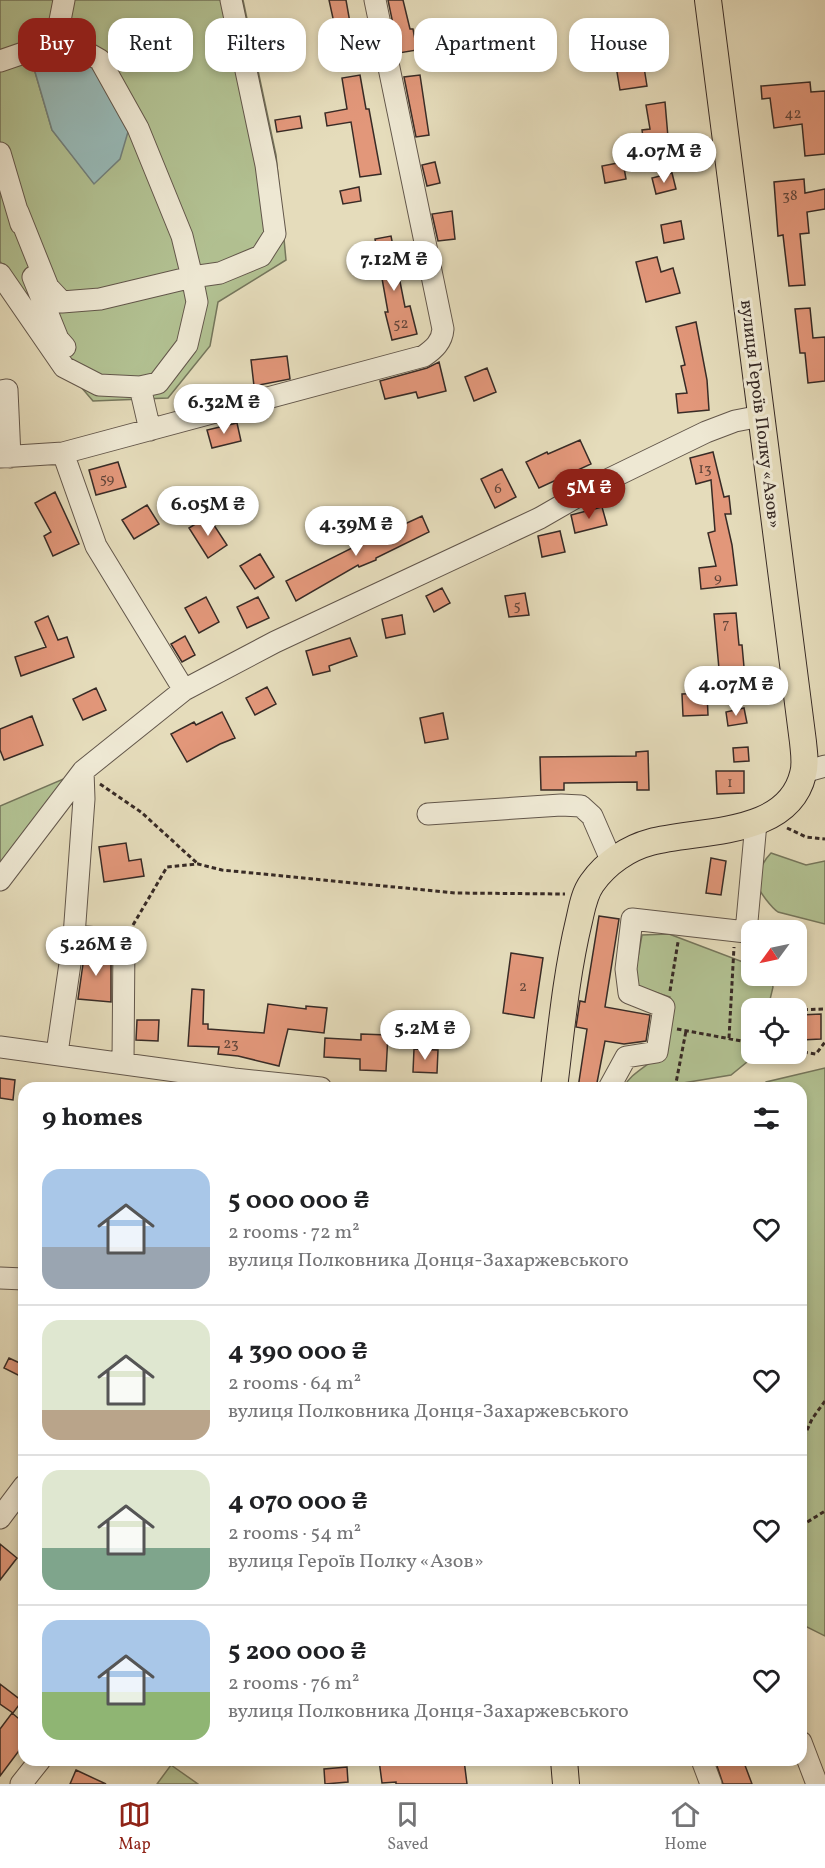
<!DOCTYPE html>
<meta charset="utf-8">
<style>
:root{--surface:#fff;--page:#f6f6f6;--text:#202124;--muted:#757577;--line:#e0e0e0;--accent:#8f2418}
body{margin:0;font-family:Vollkorn,serif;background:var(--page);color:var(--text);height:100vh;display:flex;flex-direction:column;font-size:22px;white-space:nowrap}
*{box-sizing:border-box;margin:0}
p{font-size:20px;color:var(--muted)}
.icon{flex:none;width:33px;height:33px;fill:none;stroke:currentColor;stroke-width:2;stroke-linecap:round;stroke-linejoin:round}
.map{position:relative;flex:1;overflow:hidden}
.panel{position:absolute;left:18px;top:1082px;width:789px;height:684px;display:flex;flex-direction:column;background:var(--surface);border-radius:18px;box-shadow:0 3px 9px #0003}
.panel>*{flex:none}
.top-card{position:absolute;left:18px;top:18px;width:789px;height:54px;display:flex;gap:12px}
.needle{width:39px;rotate:237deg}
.buttons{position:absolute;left:741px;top:920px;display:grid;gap:12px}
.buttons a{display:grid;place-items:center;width:66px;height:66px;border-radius:12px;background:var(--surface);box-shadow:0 3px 9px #0003;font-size:30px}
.price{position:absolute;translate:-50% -51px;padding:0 14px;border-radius:21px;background:#fff;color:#222;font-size:20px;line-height:39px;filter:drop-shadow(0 2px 3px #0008)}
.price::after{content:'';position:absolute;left:50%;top:36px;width:18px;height:14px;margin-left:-9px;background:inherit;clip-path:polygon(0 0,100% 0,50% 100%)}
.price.selected{background:var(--accent);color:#fff}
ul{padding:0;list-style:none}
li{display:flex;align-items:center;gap:18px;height:150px;padding:0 24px}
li+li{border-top:2px solid var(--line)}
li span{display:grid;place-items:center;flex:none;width:168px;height:120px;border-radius:18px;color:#555}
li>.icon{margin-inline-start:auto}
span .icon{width:72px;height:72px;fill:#fffc;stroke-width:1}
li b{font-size:26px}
h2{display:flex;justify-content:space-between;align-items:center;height:72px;padding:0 24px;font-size:26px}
.chip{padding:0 21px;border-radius:18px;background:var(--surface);box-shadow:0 3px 9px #0003;font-size:21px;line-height:54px}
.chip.selected{background:var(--accent);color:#fff}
.menu{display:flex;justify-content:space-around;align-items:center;height:84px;border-top:2px solid var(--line);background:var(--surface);font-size:16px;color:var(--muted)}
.menu a{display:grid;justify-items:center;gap:3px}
.menu .selected{color:var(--accent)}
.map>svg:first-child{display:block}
.green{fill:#b2c192;stroke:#75765c;stroke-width:1.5;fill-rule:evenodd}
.water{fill:#98bab8;stroke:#72817e;stroke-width:1.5}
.building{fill:#e2977a;stroke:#382b26;stroke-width:1.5}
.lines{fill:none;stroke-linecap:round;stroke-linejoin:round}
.minor-casing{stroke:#63574b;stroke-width:23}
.major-casing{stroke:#382b26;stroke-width:28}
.path{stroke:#382b26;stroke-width:3;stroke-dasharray:4.5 3;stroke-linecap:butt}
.minor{stroke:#eee8d3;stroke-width:21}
.major{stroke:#e5dcbb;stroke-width:26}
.labels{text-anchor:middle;stroke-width:6;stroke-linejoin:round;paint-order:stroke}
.number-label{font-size:15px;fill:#62463b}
.street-label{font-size:18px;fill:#382b26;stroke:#eee8d3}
</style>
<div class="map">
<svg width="825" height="1784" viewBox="0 0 825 1784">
<rect width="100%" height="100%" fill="#e5dcbb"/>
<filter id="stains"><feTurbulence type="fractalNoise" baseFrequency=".00333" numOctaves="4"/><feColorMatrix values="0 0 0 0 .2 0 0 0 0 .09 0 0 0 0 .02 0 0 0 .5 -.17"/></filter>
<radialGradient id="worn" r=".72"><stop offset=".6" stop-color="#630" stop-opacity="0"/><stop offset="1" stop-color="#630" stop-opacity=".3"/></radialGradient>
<path class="green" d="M0,0h243l33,155 10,105 -68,42 -8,44 -42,52 -75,3 -42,-49 -51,-91zM33,65l61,118 -42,-53z
M75,774l-75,97v-65z
M771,853l35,12 19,-4v63l-47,-12c-6,-4 -19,-20 -21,-28 -2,-9 8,-25 14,-31z
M669,934l82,31 1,10h18l3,12 -5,21h-16v45h6l-27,22 -54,9 -5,3 -49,1c10,-20 39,-26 45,-48 3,-13 1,-29 2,-43l-37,-12 9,-50z
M825,1068v568l-24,-12v-536l-37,-1 2,-5z
M171,1765l27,19h-41z"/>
<path class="water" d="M84,55l46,70 -10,34 -26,25 -42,-54 -19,-65z"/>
<path class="building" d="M329,0h17l6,34h3l3,18 -17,3z
M388,0h15l7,29h3l4,21 -18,3z
M656,31l3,16 -29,5 -3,-15z
M643,61l4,25 -27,4 -4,-24z
M360,75l6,34h3l12,65 -21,3 -9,-55 -24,4 -2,-13 22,-4 -5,-31z
M420,75l9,60 -13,2 -12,-60z
M810,82l1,10 14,-1v63l-20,2 -3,-32 -28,4 -4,-30 -8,1 -1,-13z
M665,102l4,47 -24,2 -3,-21 8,-1 -4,-24z
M300,116l2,12 -25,4 -2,-12z
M435,162l5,21 -13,3 -5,-21z
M623,162l3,17 -21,4 -3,-17z
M672,173l4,16 -20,5 -4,-16z
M804,179l1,14 20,-4v20l-18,3 2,21 -9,1 5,51 -16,1 -6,-51 -5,1 -4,-54z
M359,187l2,14 -18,3 -3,-13z
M452,211l3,28 -17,2 -6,-27z
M681,221l3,18 -20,4 -3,-18z
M391,236l14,71 5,-1 7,28 -25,6 -7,-28h3l-13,-73z
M657,257l4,15 12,-4 7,25 -34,9 -10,-40z
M810,308l3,30 12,-1v44l-17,2 -3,-30h-5l-5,-44z
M696,322l11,58 2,30 -31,3 -2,-19 11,-1 -6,-27 4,-1 -9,-38z
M287,356l3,23 -36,7 -3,-26z
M439,362l7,29 -28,7 -2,-6 -31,7 -5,-18 47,-13z
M487,368l9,24 -22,9 -9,-24z
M237,423l4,18 -29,7 -5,-18z
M580,440l11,24 -52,24 -13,-26 21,-10 1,2z
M713,452l11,45 5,-1 2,18h-6l7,31 5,40 -36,4 -2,-21 17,-2 -8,-33 7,-2 -4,-51 -15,4 -6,-26z
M118,462l8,25 -30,8 -7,-25z
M502,469l14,28 -21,11 -14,-29z
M55,492l24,52 -26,12 -9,-20 7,-4 -16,-29z
M147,505l12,19 -25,15 -12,-19z
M602,507l5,18 -32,8 -4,-18z
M208,516l19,29 -19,13 -19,-30z
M422,516l7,16 -53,26v2l-17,7 -1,-2 -62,36 -10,-20 92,-46 -1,-2 15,-8 2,4z
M560,531l5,21 -23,5 -4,-21z
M260,554l14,23 -19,12 -15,-23z
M442,588l8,15 -16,9 -8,-16z
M525,593l4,22 -20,2 -4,-21z
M206,597l13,25 -20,11 -14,-25z
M258,597l11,21 -22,10 -10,-21z
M736,613l3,32h3l2,22 -25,2 -5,-55z
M402,615l3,19 -19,4 -4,-19z
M48,616l10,24 9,-3 7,20 -53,19 -6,-19 31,-10 -11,-25z
M185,636l10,19 -13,7 -11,-18z
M350,638l7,18 -28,10 1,5 -17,4 -7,-24z
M267,687l9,17 -21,11 -9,-17z
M96,688l10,22 -23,10 -10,-21z
M707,693l1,22 -25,1 -1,-22z
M744,708l3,15 -19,3 -2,-14z
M222,712l13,26 -15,6 -33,18 -16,-28 23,-12 2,3z
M443,713l5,26 -23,4 -5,-25z
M32,716l11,29 -39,15 -4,-10v-21z
M748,747l1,14 -15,1 -1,-14z
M648,751l1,39h-12v-8l-73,1v7h-23l-1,-33 96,-1v-4z
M716,771h28v22l-27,1z
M126,843l3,18 12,-2 3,17 -40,6 -5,-35z
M711,858l15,3 -5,34 -15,-2z
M599,916l20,3 -14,88 45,8 -4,26 -22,3 -19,-3 -9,47h-18l9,-59 -11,-2 4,-26 5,1z
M85,950l26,2v50l-33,-3z
M511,953l32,5 -9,60 -31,-5z
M192,989l12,1 -1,34h5v5l56,4 4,-29 38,5v-3l21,2 -3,25 -36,-4 -9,37 -41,-10 -20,-2 1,-7 -31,-1z
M821,1014v25l-20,1 -1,-25z
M137,1020h22l-1,21 -22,-1z
M361,1034l27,1 -2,36 -26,-1v-11l-36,-2 1,-19 36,2z
M414,1049l24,1 -1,23 -24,-1z
M0,1078l15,2 -2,20 -13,-2z
M9,1358l15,7v13l-20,-10z
M0,1544l17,14 -17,22z
M0,1684l22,17 -9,12 -13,-9z
M12,1713l12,10v21l-24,32v-47z
M379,1760h85l3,24h-71v-2l-14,1z
M715,1760h28l9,24h-29z
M347,1767l1,15 -23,2 -1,-15z
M76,1770l30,14h-36z"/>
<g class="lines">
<defs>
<path id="minor" d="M55,46l9,-46
M0,61l38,-13 34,-4 28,16 38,68 44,108 10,41 -92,22 -38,3 -14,-15 -30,-75
M0,153l21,71
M0,274l64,93 35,18 41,2 18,-4 29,-38 10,-43 -5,-25 28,-4 41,-17 14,-22 -9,-69 -35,-165
M33,277l25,62 7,8
M140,387l10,43
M0,391l7,-1 3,67
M63,453l33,93 88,144
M0,457l63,-4 361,-97c10,-7 18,-14 19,-27l-68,-329
M804,772l21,-6
M428,814l133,-9 20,1 11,10 20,46
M0,880l83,-109 101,-81 91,-48 265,-124 59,-34 107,-52 29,-11 26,-5
M74,936l10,-137 -1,-28
M0,1047l234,32 87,9
M57,1053l17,-117 50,4 -1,123
M609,1088l17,-31 31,-5 7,-45 -35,-14 -3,-24 6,-50 114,13 10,-109
M0,1278l24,1
M0,1518l24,-32
M801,1742l16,42
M702,1760l9,24
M21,1784l19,-24"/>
<path id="major" d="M554,1088c7,-56 12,-113 25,-167 3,-13 5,-27 13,-38 14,-20 36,-35 59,-41 49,-13 137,-5 152,-68 3,-10 1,-21 0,-32l-95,-742
M564,1760l2,24"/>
</defs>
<use href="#minor" class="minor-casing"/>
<use href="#major" class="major-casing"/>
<path class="path" d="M100,784l41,28 57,52
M787,828l19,9 19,2
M133,925l34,-58 31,-3 24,6 233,23 110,1
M670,991l8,-49
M796,1010l29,-1
M677,1029l75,14
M729,1038l5,-91
M796,1051l20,3 9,-12
M675,1088l11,-57
M801,1444l11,-25 13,-18
M801,1526l24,-15"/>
<use href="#minor" class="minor"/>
<use href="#major" class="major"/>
</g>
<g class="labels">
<g class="number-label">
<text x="793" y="118">42</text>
<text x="790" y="200">38</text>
<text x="401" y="328">52</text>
<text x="705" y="473">13</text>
<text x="107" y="483">59</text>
<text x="498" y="493">6</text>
<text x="718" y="582">9</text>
<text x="517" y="610">5</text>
<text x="726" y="628">7</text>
<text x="730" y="787">1</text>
<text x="523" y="991">2</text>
<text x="231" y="1048">23</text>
</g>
<g class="street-label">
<text transform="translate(761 414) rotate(83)" y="6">вулиця Героїв Полку «Азов»</text>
</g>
</g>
<rect width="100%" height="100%" filter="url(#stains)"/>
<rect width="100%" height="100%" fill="url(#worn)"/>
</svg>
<div class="buttons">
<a><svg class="needle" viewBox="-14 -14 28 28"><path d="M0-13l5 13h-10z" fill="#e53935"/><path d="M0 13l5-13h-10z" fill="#757577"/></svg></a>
<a><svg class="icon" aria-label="locate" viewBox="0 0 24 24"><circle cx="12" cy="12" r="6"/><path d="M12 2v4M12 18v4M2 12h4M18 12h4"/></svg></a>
</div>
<b class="price" style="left:664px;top:184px">4.07M ₴</b>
<b class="price" style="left:394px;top:292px">7.12M ₴</b>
<b class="price" style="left:224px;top:435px">6.32M ₴</b>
<b class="price selected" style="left:589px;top:520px">5M ₴</b>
<b class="price" style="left:208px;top:537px">6.05M ₴</b>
<b class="price" style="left:356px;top:557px">4.39M ₴</b>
<b class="price" style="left:736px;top:717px">4.07M ₴</b>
<b class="price" style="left:96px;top:977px">5.26M ₴</b>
<b class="price" style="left:425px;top:1061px">5.2M ₴</b>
<div class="top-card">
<a class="chip selected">Buy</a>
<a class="chip">Rent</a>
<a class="chip">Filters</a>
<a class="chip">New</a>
<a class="chip">Apartment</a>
<a class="chip">House</a>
</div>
<section class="panel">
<h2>9 homes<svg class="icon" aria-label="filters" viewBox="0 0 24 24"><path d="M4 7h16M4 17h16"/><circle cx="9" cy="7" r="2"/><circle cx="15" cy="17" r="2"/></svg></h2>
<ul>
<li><span style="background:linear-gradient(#a9c7e8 65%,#9aa5b1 0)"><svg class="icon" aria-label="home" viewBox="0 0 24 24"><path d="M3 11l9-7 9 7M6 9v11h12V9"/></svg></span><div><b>5 000 000 ₴</b><p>2 rooms · 72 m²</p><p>вулиця Полковника Донця-Захаржевського</p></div><svg class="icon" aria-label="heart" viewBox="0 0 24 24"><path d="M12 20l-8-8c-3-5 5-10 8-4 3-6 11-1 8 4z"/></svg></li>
<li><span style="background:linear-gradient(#dfe7d0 75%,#b9a48a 0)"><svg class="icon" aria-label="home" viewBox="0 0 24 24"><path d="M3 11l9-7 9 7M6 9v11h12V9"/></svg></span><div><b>4 390 000 ₴</b><p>2 rooms · 64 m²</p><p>вулиця Полковника Донця-Захаржевського</p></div><svg class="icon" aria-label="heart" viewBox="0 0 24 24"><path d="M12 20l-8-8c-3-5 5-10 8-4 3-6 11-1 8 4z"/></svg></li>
<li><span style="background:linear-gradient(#dfe7d0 65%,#7fa58c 0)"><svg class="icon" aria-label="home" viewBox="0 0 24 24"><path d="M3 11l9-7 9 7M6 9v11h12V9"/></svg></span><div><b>4 070 000 ₴</b><p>2 rooms · 54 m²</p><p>вулиця Героїв Полку «Азов»</p></div><svg class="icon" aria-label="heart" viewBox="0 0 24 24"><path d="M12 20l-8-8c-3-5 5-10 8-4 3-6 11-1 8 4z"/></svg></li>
<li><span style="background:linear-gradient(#a9c7e8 60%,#8fb573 0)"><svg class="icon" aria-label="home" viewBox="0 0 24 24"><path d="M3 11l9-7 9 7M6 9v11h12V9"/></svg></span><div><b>5 200 000 ₴</b><p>2 rooms · 76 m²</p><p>вулиця Полковника Донця-Захаржевського</p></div><svg class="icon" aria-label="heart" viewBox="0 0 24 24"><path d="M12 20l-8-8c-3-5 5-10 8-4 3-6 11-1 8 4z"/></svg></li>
</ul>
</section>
</div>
<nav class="menu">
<a class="selected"><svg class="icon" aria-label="map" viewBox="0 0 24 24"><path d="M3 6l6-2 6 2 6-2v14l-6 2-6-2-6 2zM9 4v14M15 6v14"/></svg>Map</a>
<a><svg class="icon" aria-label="saved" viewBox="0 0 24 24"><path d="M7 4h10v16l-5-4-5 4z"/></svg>Saved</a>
<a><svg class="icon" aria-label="home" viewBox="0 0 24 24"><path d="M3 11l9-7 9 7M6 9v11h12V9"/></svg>Home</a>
</nav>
